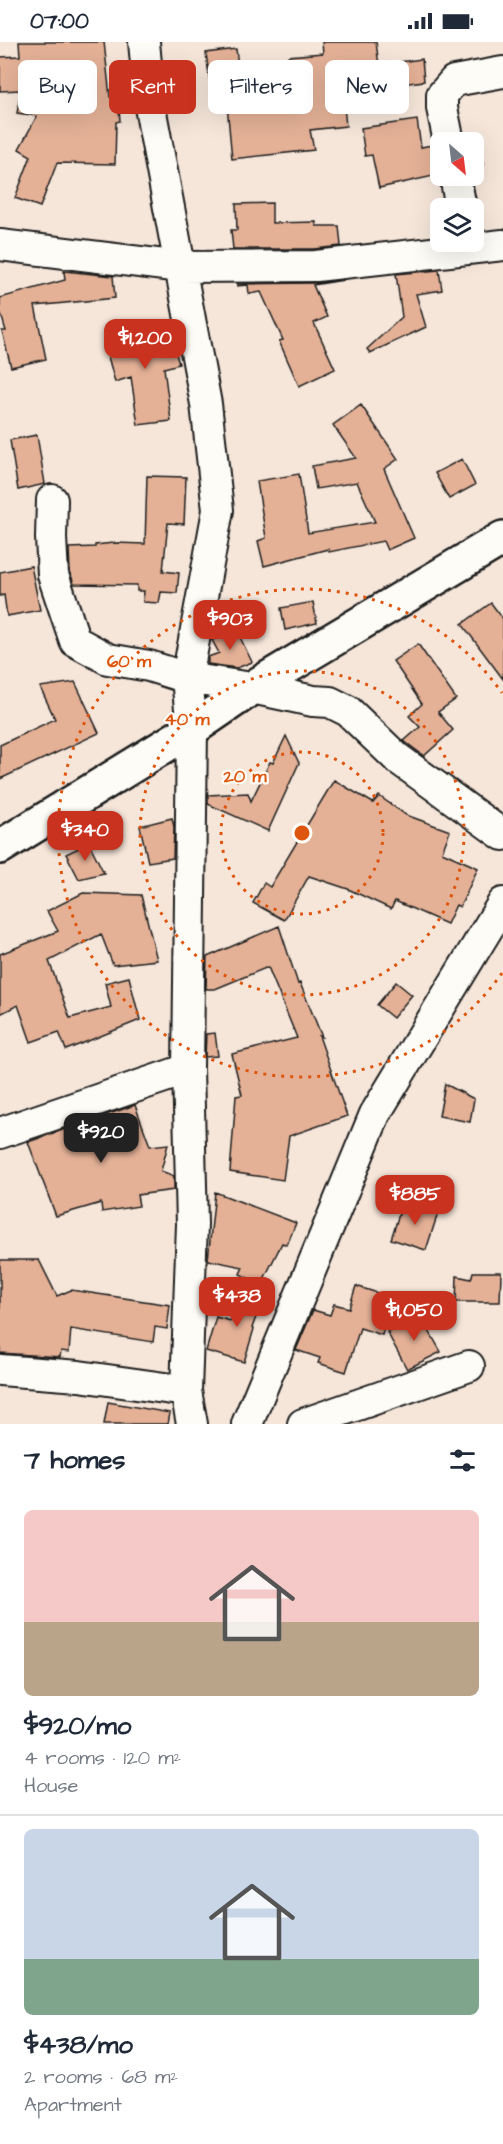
<!DOCTYPE html>
<meta charset="utf-8">
<style>
:root{--surface:#fff;--page:#f6f6f7;--text:#1f2937;--muted:#747a83;--line:#e0e1e3;--accent:#c8321e}
body{margin:0;font-family:"Architects Daughter",sans-serif;background:var(--page);color:var(--text);height:100vh;display:flex;flex-direction:column;font-size:22px;white-space:nowrap}
*{box-sizing:border-box;margin:0}
p{font-size:20px;color:var(--muted)}
.icon{flex:none;width:33px;height:33px;fill:none;stroke:currentColor;stroke-width:2;stroke-linecap:round;stroke-linejoin:round}
.map{position:relative;height:1382px;overflow:hidden}
.details{display:flex;flex-direction:column;background:var(--surface);flex:1}
.details>*{flex:none}
.banner{position:absolute;left:18px;top:18px;width:468px;height:54px;display:flex;gap:12px}
.needle{width:39px;rotate:152deg}
.buttons{position:absolute;left:430px;top:90px;display:grid;gap:12px}
.buttons a{display:grid;place-items:center;width:54px;height:54px;border-radius:9px;background:var(--surface);box-shadow:0 6px 24px #0002;font-size:30px}
.price{position:absolute;translate:-50% -51px;padding:0 14px;border-radius:12px;background:var(--accent);color:#fff;font-size:20px;line-height:39px;filter:drop-shadow(0 2px 3px #0008)}
.price::after{content:'';position:absolute;left:50%;top:36px;width:18px;height:14px;margin-left:-9px;background:inherit;clip-path:polygon(0 0,100% 0,50% 100%)}
.price.current{background:#222;color:#fff}
ul{padding:0;list-style:none}
li{display:grid;align-content:center;gap:12px;height:318px;padding:0 24px}
li+li{border-top:2px solid var(--line)}
li span{display:grid;place-items:center;height:186px;border-radius:9px;color:#555}
li>.icon{margin-inline-start:auto}
span .icon{width:108px;height:108px;fill:#fffc;stroke-width:1}
li b{font-size:26px}
h2{display:flex;justify-content:space-between;align-items:center;height:72px;padding:0 24px;font-size:26px}
.chip{padding:0 21px;border-radius:9px;background:var(--surface);box-shadow:0 6px 24px #0002;font-size:21px;line-height:54px}
.chip.current{background:var(--accent);color:#fff}
.status{display:flex;justify-content:space-between;align-items:center;height:42px;padding:0 30px;background:var(--surface);direction:ltr}
.status svg{height:16px;fill:currentColor}
.map>svg:first-child{display:block}
.building{fill:#e4b197;stroke:#1c1c1c;stroke-width:1.5}
.lines{fill:none;stroke-linecap:round;stroke-linejoin:round}
.minor-casing{stroke:#1c1c1c;stroke-width:34}
.tertiary-casing{stroke:#1c1c1c;stroke-width:38}
.minor{stroke:#fdfcf7;stroke-width:30}
.tertiary{stroke:#fdfcf7;stroke-width:33}
.ring{fill:none;stroke:#de560d;stroke-width:3;stroke-dasharray:3 6}
.centre{fill:#de560d;stroke:#fdfcf7;stroke-width:3}
.ring-label{font-size:18px;text-anchor:middle;font-weight:bold;fill:#de560d;stroke:#fdfcf7;stroke-width:4.5;stroke-linejoin:round;paint-order:stroke}
</style>
<div class="status"><b>07:00</b><svg viewBox="0 0 49 12"><path d="M0 12V9h3v3zM5 12V6h3v6zM10 12V3h3v9zM15 12V0h3v12zM26 1h20v11H26zM47 4h2v5h-2z"/></svg></div>
<div class="map">
<svg width="503" height="1382" viewBox="0 0 503 1382">
<rect width="100%" height="100%" fill="#f6e6da"/>
<filter id="ink" filterUnits="userSpaceOnUse"><feTurbulence type="fractalNoise" baseFrequency=".0167" numOctaves="2"/><feDisplacementMap in="SourceGraphic" scale="12" xChannelSelector="R" yChannelSelector="G"/><feConvolveMatrix kernelMatrix="1 2 1 2 8 2 1 2 1" color-interpolation-filters="sRGB"/></filter>
<g filter="url(#ink)">
<path class="building" d="M19,0h85l6,55 8,-1 2,25 -4,1 -1,42 -58,-1 -17,44 -25,-9 16,-42 -12,-7 18,-33 -20,-3 4,-23 -21,1v-34l20,-1z
M322,0h54l5,40 -39,5 4,39 -36,4 4,20 -82,9 -5,-54 -14,2 -7,-54 30,-4 3,25 50,-7 -1,-11 35,-3z
M422,17l2,22 -23,3 -2,-22z
M417,78l4,27 11,-2 4,8 5,4 -3,18 -59,13 -7,-33 -7,1 -4,-28z
M479,97l4,26 -9,2v-25h-8v-1z
M272,161v20l44,-1v4h23l2,20 -26,3h-82l-2,-19h6l-1,-26z
M439,228l3,20 -26,4 10,33 -56,26 -3,-4 35,-32 -6,-43z
M64,229l49,5 2,22 -80,8 11,53 -35,8 -9,-36h4l-6,-20v-13l65,-18z
M344,238l-31,5 14,32 -13,6 21,46 -36,17 -20,-45 4,-1 -22,-48 -12,2 -1,-9 -11,1v-2l79,-1z
M167,282l12,40 -15,4 7,53 -33,4 -7,-48 -16,5 -11,-40z
M361,363l37,54 -14,10 30,69 -27,12 -4,-9 -54,11 -1,-3 -64,17 -6,-25 8,-3 -9,-57 42,-7 9,59 67,-11 -18,-40 -41,7 -4,-23 44,-8 -23,-33z
M37,393l8,49 -27,6 -8,-50z
M462,417l13,26 -26,14 -14,-26z
M147,434l39,1 -2,47 -16,-1 -5,48 16,2 -2,20 -16,-1 -2,11 -16,-1 1,-11h-7v-6l-63,-1 -4,-12 -1,-24 26,-1v-2l19,-2 31,1z
M31,524l9,44 -33,6 -3,-21 -4,1v-24z
M313,560l4,21 -32,7 -4,-22z
M491,561l12,16v60l-41,-55z
M236,587l16,33 -15,6 -29,-4v-7l11,-4 -7,-13z
M418,602l38,55 -18,13 15,18 -29,26 -20,-15 16,-14 -11,-11 13,-12 -29,-43z
M75,640l24,51 -99,46v-34l55,-26 -15,-32z
M286,694l13,27 -31,68 -60,-27v-9l40,-2 3,8 19,-39 3,1z
M334,738l39,23 6,-7 27,19 44,16 -8,21 36,16 -18,39 -4,-2 -9,19 -52,-23 -4,8 -43,-20 -39,-13 -25,44 -31,-17 11,-20 6,4z
M172,776l2,9 -1,31 -25,4 -8,-36z
M89,801l15,30 -25,6 -13,-25z
M83,851l58,2 16,65 -44,5 -12,-31 -52,27 21,57 41,-11 -6,-24 24,-6 11,43 -74,30 -7,-18 -28,10 -13,-37 -18,9v-60l58,-23 -11,-20z
M279,884l19,58 2,-1 22,54 -3,-1 28,80 -58,20 -6,44 -53,-8 6,-76 6,-1 -10,-41 65,-16 -29,-71 -53,22h-9l1,-32z
M396,940l16,13 -19,23 -16,-13z
M215,991l3,23 -13,1 1,-23z
M445,1042l29,15 -4,23 -31,-6z
M135,1063l15,41 18,-2 -7,27 13,5v14l-37,5 2,11 -37,6 -1,-9 -45,13 -28,-74z
M215,1150l81,31 -9,22 -5,-2 -21,42 -21,-11 3,-7 -35,-7z
M403,1160l35,11 -12,37 -35,-11z
M0,1218h39l18,36 14,-6 99,15 -3,24 -12,-2 -2,15 -82,-13 -2,23 -8,-1 -1,6 -60,-4z
M473,1230h28l-1,30h-44l1,-26 14,3z
M246,1243l19,8 -13,35 2,1 -10,33 -38,-11 10,-34 15,4z
M356,1244l37,12 -11,37 -22,-7 -14,44 -28,-9 2,-5 -24,-8 17,-40 17,5 4,-11 15,4z
M420,1273l21,37 -34,17 -20,-37z
M108,1360l62,11 -2,11h-64z"/>
<g class="lines">
<defs>
<path id="minor" d="M144,0l6,65 56,297 12,106 -31,168 5,51 -4,340 4,155 -6,167 6,33
M449,100l-7,-34v-13l12,-14 49,-9
M455,134l6,32
M0,203l181,22 135,-1 187,-21
M52,458l-1,38 2,37 22,66 33,18 41,7 38,12 65,10 61,13 17,1 18,9 49,47 106,77
M0,1091l188,-64
M0,1328l79,6 107,15
M247,1382l128,-310 128,-211
M303,1382l166,-58"/>
<path id="tertiary" d="M0,805l192,-118 60,-41 251,-150"/>
</defs>
<use href="#minor" class="minor-casing"/>
<use href="#tertiary" class="tertiary-casing"/>
<use href="#minor" class="minor"/>
<use href="#tertiary" class="tertiary"/>
</g>
</g>
<g class="ring">
<circle cx="302" cy="791" r="81"/>
<circle cx="302" cy="791" r="162"/>
<path d="M502 931A244 244 0 1 1 502 651"/>
</g>
<circle cx="302" cy="791" r="9" class="centre"/>
<g class="ring-label">
<text x="129" y="625">60 m</text>
<text x="187" y="683">40 m</text>
<text x="245" y="740">20 m</text>
</g>
</svg>
<div class="buttons">
<a><svg class="needle" viewBox="-14 -14 28 28"><path d="M0-13l5 13h-10z" fill="#e53935"/><path d="M0 13l5-13h-10z" fill="#747a83"/></svg></a>
<a><svg class="icon" aria-label="layers" viewBox="0 0 24 24"><path d="M12 4l9 5-9 5-9-5zM3 14l9 5 9-5"/></svg></a>
</div>
<b class="price" style="left:145px;top:328px">$1,200</b>
<b class="price" style="left:230px;top:609px">$903</b>
<b class="price" style="left:85px;top:820px">$340</b>
<b class="price current" style="left:101px;top:1122px">$920</b>
<b class="price" style="left:415px;top:1184px">$885</b>
<b class="price" style="left:237px;top:1286px">$438</b>
<b class="price" style="left:414px;top:1300px">$1,050</b>
<div class="banner">
<a class="chip">Buy</a>
<a class="chip current">Rent</a>
<a class="chip">Filters</a>
<a class="chip">New</a>
</div>
</div>
<section class="details">
<h2>7 homes<svg class="icon" aria-label="filters" viewBox="0 0 24 24"><path d="M4 7h16M4 17h16"/><circle cx="9" cy="7" r="2"/><circle cx="15" cy="17" r="2"/></svg></h2>
<ul>
<li><span style="background:linear-gradient(#f6c9c9 60%,#b9a48a 0)"><svg class="icon" aria-label="home" viewBox="0 0 24 24"><path d="M3 11l9-7 9 7M6 9v11h12V9"/></svg></span><div><b>$920/mo</b><p>4 rooms · 120 m²</p><p>House</p></div></li>
<li><span style="background:linear-gradient(#c9d6e8 70%,#7fa58c 0)"><svg class="icon" aria-label="home" viewBox="0 0 24 24"><path d="M3 11l9-7 9 7M6 9v11h12V9"/></svg></span><div><b>$438/mo</b><p>2 rooms · 68 m²</p><p>Apartment</p></div></li>
</ul>
</section>
